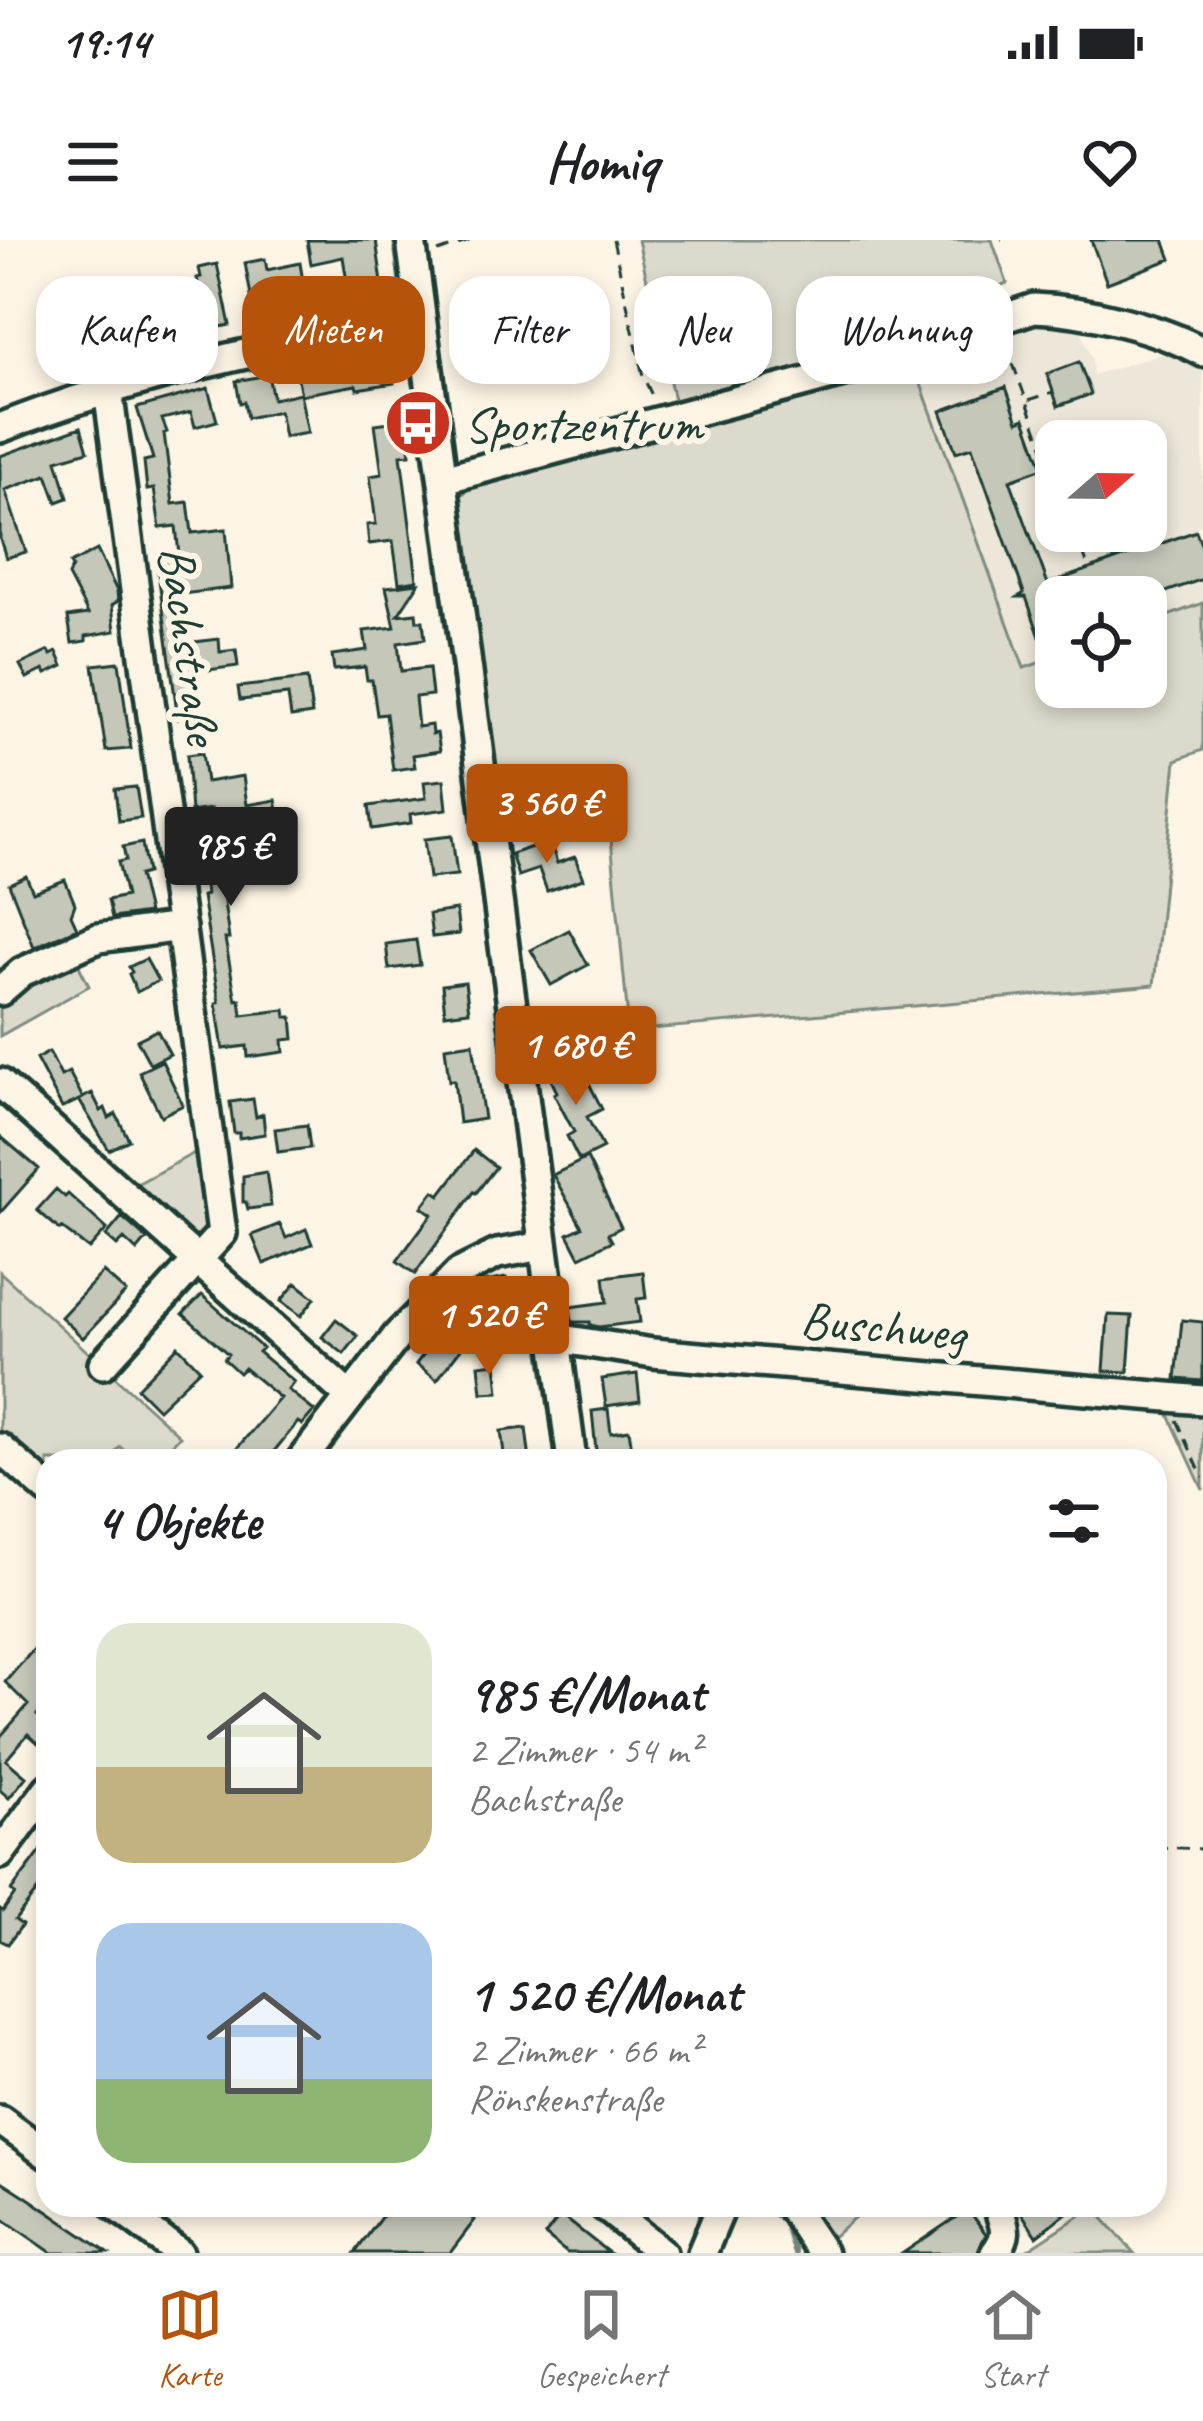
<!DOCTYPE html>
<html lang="de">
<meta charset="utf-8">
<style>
:root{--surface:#fff;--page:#f6f6f6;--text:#202124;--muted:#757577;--line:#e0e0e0;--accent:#b45309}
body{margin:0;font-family:Caveat,sans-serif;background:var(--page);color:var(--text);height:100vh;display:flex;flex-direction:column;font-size:45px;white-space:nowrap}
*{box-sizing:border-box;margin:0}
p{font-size:39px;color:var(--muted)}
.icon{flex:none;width:66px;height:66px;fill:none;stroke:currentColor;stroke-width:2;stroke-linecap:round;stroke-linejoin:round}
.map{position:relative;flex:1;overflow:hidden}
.panel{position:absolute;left:36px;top:1209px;width:1131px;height:768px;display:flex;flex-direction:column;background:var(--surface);border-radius:36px;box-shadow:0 6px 18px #0003}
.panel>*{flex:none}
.hud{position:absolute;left:36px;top:36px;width:1131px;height:108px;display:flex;gap:24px}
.needle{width:78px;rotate:70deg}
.buttons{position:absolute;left:1035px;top:180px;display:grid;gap:24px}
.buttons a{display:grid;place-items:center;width:132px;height:132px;border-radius:24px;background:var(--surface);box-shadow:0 6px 18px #0003;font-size:60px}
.price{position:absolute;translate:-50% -102px;padding:0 27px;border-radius:12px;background:var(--accent);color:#fff;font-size:39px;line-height:78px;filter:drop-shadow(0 3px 6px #0008)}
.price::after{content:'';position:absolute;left:50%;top:72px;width:36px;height:27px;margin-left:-18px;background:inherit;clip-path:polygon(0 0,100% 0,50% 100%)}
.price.on{background:#222;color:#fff}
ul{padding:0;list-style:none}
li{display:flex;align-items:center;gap:36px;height:300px;padding:0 60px}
li span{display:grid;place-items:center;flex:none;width:336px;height:240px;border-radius:36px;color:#555}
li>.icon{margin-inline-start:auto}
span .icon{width:144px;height:144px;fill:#fffc;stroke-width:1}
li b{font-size:51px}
h2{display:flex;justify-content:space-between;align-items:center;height:144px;padding:0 60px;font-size:51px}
.pill{padding:0 42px;border-radius:36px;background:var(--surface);box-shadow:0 6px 18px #0003;font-size:42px;line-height:108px}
.pill.on{background:var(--accent);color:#fff}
.status{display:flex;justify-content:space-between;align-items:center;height:84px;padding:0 60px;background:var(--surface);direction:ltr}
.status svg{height:33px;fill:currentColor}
header{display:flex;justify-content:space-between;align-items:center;height:156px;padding:0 60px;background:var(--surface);font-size:54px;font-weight:700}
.dock{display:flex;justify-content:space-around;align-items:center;height:168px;border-top:3px solid var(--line);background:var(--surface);font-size:33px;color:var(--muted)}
.dock a{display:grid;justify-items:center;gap:6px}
.dock .on{color:var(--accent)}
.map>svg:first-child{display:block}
.built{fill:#ece7d8;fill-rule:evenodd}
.green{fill:#dcdacc;stroke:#7e8c80;stroke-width:3}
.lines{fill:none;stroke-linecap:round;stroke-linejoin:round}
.stream{stroke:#758479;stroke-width:6}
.building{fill:#c5c7b9;stroke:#1f3d34;stroke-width:3}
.minor-casing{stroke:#1f3d34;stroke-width:36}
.path{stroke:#1f3d34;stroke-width:3;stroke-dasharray:12 9;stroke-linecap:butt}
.minor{stroke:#fcf5e5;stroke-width:27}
.labels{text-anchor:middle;stroke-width:12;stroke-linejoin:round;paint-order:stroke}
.poi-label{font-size:51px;fill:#1f3d34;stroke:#fcf5e5;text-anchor:start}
.street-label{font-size:51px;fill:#1f3d34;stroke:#fcf5e5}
</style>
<div class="status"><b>19:14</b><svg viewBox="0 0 49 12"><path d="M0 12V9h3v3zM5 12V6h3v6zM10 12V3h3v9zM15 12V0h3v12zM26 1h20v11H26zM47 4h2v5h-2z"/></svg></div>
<header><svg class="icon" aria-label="menu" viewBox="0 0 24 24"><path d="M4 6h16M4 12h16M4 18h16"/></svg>Homiq<svg class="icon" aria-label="heart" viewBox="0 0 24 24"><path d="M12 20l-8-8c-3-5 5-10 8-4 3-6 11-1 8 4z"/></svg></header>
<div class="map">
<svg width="1203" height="2013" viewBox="0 0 1203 2013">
<rect width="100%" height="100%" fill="#fcf5e5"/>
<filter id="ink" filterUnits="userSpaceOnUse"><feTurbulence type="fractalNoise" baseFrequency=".00833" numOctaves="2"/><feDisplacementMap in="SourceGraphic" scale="24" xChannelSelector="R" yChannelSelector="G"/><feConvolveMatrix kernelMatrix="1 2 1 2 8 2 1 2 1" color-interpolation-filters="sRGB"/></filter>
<g filter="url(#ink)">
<path class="built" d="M1077,80l15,39 1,16 69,-21 41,13v157l-7,3 7,19v57l-57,21v-27h-90v60l-32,12 -110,-304 98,-35 8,-8zM1056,201h90v90h-90z"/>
<path class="green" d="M638,0h354l15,43 -5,2 -11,16 -122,48 -195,51z
M914,125l110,303 32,-11v30h90v-63l57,-21v147l-27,10 -22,225 -525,46 -19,-203 -108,10 -42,-342 14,-11 364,-95z
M76,720l13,26 -89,50v-34z
M198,911l12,80 -12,13 -65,-58z
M0,1032l180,164 -23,25h-21l-16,-14 -11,14h-61v24l-48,-44z
M1164,1164l39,2v84z
M801,1965h67l-43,39z
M1093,1967l41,46h-111z"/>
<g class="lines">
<path class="stream" d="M395,0l9,69
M408,98l112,842
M538,1088l19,133
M773,1973l11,7 11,33"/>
</g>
<path class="building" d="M307,0h69l9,64 -29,4 -1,-8 -5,1 -7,-44 -32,7z
M1091,0h73l7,19 -64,24z
M265,19l2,11 33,-7 6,37 -45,9 -3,-14 -7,1 -6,-33z
M217,24l13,61 -20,4 -13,-51 4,-1 -2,-9z
M389,114l5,29 -37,6 -1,-4 -55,10 -5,-26z
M1079,122l12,32 -33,12 -11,-32z
M268,135l5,24 27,-6 8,40 -24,4 -5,-26 -32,7 -3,-16 -4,1 -4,-22z
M1006,147l12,34 7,-3 18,50 -33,12 38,104 148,-53 7,19v29l-51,18h-96v34l-16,6 -14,-40h-8l6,-4 -52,-146 -16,5 -15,-41z
M208,148l9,33 -22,6 -4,-15 -29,7 5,13 -3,1 9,71 15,-2 4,31 34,-4 5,59 -49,6 1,7 -4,1 7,41 33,-4 1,13 16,-2 2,16 -45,6 6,44 -21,3 -22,-161 23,-3 -3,-29 -16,2 -6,-39 -7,1 -3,-29 9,-2 -16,-51z
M405,180l5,34 -9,1 16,125 -18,3 -6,-42 -24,3 -2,-19 9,-1 -6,-48 12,-2 -7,-50z
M81,187l7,24 -31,9 11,38 -11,4 -10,-27 -42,15 21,62 -20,6 -6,-19v-83z
M97,310l20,41 1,10 -6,4 3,26 -29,5v5l-14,2 -4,-26 20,-3 -20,-38 4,-9 -2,-3z
M419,343l-21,32 18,-2 1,8h6l2,18 -27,4 3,28 28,-3 3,27 -17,2 3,30 13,-2 1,9 5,-1 3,18 -27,4 2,12 -22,3 -7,-56 -9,1 -5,-35h-5l-2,-13 -31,3 -2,-15 35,-5 -3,-19 31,-4 -9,-40z
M49,411l2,4 6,-3 6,14 -17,8 -2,-4 -17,8 -7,-13z
M119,422l12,87 -25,2 -13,-86z
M307,439l5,35 -21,3 -3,-22 -48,5 -2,-13z
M202,513l4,29 37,-6 4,29 29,-5 3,16 -53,9 3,34h-5l5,27 -7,1 7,52h-4l11,61 4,-1 2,16 43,-5 1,7h6l2,22 -11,1 1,12 -36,5 -1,-11 -24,3 -7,-46 3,-1 -17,-106 4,-1 -7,-64 26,-6 -10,2 -4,-18 -20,3 -4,-57z
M444,540l3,29 -37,5 1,9 -39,6 -3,-23 57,-8 -2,-16z
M136,547l5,31 -22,3 -4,-32z
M452,596l5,39 -28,3 -5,-39z
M550,601l7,22 18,-6 8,22 -36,12 -8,-22 -21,7 -7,-22z
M142,603l5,30 -8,2 9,38 -36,5 -4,-18 18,-4 -8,-34 8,-2 -3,-13z
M26,636l7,16 32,-12 10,24 -4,11 6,13 -43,19 -25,-63z
M456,670l3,24 -27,3 -3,-23z
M569,690l19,35 -37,20 -20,-35z
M416,700l4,25 -31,4 -3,-25z
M146,719l12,22 -21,11 -8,-18 3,-2 -3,-5z
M465,742l4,29 -24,3 -3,-29z
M572,771l13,24 -30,15 -12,-24z
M157,790l13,24 -20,10 -13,-24z
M473,803l11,76 -25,4 -5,-43 -5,1 -4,-34z
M49,812l12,24 8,-4 14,26 -21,10 -26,-49z
M557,815l14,30 15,-8 16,32 -15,8 16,31 -24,12 -12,-24 7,-4 -20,-38 3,-2 -15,-31z
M162,821l21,44 -22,11 -22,-44z
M92,853l9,18 4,-3 4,10 7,-4 13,26 -20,10 -30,-50z
M253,859l3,18 7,-3 2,20 -26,4v-5h-5l-4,-31z
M307,885l3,23 -32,4 -3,-23z
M0,896l39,33 -39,44z
M474,910l22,17 -20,26 -2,-1 -59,82 -18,-13 35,-47 -10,-7 12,-16 6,4z
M587,918l34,69 -13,7 4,7 -32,16 -12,-23 14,-7 -29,-52z
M266,932l5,34 -23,3 -2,-7h-3v-26z
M56,949l9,8 3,-3 39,35 -18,20 -27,-21 -2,2 -23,-20z
M122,977l25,22 -10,12 -13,-12 -7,7 -11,-10z
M280,984l6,14 20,-9 6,15 -48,20 -12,-29z
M103,1032l23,20 -43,46 -22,-21z
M643,1032l3,26 -9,1 3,23 -41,5 -9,-2v-3h-18l-2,-15 37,-5 -3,-25z
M506,1038l2,9 -24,31 -4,-35z
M296,1043l19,15 -14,18 -20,-15z
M202,1055l60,53 -4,4 36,30 -6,8 26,21 -12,14 -4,-3 -32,39h-40l54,-63 -36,-30 -5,5 -15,-14 4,-5 -45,-40z
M1108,1075l24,1 -4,56 -24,-1z
M457,1076l18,14 -38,50 -21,-16 35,-45 2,2z
M336,1079l22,17 -14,18 -22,-17z
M1182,1080l21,2v59l-27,-2z
M178,1106l22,23 -42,40 -21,-21z
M496,1123l3,29 -17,1 -3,-28z
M637,1134l3,27 -34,5 -4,-27z
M608,1169l3,24 18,-3 5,31h-37l-5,-50z
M526,1188l4,33h-25l-4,-30z
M48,1393v70l-11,12 11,9v28l-20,-18 -22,26 20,17 -17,21 -9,-8v-53l28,-32 -23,-23z
M48,1602v35l-33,43 7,5 -14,19 -8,-4v-31l3,2 12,-17 -4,-3z
M0,1940l28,18 80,55h-56l-52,-36z
M390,1965h82l-6,8 9,7 -25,33h-95z
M1016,1965h61l-40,31z
M968,1969l18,25 -9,19h-74z
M561,1975l48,38h-42l-22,-18z"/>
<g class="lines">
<defs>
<path id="minor" d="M411,0l161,1221
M0,188c136,-54 277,-84 421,-107
M444,239l403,-108 187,-63c52,2 123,19 169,44
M0,751l22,-19 76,-34 83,-11
M0,843l350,314
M555,1098l98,15 550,47
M103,1124l119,-131 -114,-843
M0,1208l48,42
M301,1221l97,-126 61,-62 38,-19 46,-8
M0,1614l48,-65
M0,1880l48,35
M115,1965l64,48
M603,1965l59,48
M790,1965l32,48
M702,2013l20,-48
M995,2013c13,-17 11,-24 4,-43"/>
</defs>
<use href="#minor" class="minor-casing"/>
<path class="path" d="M613,0l30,136 11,24
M1001,0h1
M438,12l34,-12
M1013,124l43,116
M1029,160l24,-8
M1075,291l13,35
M1177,1180l26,58
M1155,1607l48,2"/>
<use href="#minor" class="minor"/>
</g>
</g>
<defs>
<symbol id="bus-disc" viewBox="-11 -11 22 22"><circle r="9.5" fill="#c8321e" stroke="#fcf5e5"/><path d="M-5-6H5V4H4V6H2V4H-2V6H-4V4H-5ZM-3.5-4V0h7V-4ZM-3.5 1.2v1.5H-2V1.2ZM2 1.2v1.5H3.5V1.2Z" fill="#fff"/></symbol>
</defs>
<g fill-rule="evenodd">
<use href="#bus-disc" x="380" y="145" width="76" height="76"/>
</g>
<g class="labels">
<g class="poi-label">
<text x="464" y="201">Sportzentrum</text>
</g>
<g class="street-label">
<text transform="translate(191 405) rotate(82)" y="18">Bachstraße</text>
<text transform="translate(883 1085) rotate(5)" y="18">Buschweg</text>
</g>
</g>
</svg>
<div class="buttons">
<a><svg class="needle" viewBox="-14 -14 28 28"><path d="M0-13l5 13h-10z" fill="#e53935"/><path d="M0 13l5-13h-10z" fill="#757577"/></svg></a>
<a><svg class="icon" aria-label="locate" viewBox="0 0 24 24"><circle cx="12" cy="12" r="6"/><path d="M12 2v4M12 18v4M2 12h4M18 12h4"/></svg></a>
</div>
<b class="price" style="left:547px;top:626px">3 560 €</b>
<b class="price on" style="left:231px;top:669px">985 €</b>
<b class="price" style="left:576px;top:868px">1 680 €</b>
<b class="price" style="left:489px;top:1138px">1 520 €</b>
<div class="hud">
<a class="pill">Kaufen</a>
<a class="pill on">Mieten</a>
<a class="pill">Filter</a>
<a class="pill">Neu</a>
<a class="pill">Wohnung</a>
</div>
<section class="panel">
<h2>4 Objekte<svg class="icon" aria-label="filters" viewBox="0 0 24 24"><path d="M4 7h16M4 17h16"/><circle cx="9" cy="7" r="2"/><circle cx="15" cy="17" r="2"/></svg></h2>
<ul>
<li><span style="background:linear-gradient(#dfe7d0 60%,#c2b280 0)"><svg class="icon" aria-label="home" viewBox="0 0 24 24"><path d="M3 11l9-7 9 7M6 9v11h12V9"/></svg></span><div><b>985 €/Monat</b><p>2 Zimmer · 54 m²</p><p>Bachstraße</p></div></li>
<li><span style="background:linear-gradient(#a9c7e8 65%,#8fb573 0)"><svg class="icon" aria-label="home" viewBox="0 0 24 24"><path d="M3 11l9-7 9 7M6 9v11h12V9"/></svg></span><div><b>1 520 €/Monat</b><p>2 Zimmer · 66 m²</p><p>Rönskenstraße</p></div></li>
</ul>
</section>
</div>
<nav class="dock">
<a class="on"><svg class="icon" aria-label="map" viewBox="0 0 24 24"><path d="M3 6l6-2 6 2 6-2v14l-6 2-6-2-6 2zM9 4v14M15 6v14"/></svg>Karte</a>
<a><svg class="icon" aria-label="saved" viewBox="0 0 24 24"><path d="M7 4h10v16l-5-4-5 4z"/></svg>Gespeichert</a>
<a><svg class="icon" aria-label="home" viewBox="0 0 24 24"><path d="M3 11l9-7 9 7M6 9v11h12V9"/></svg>Start</a>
</nav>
